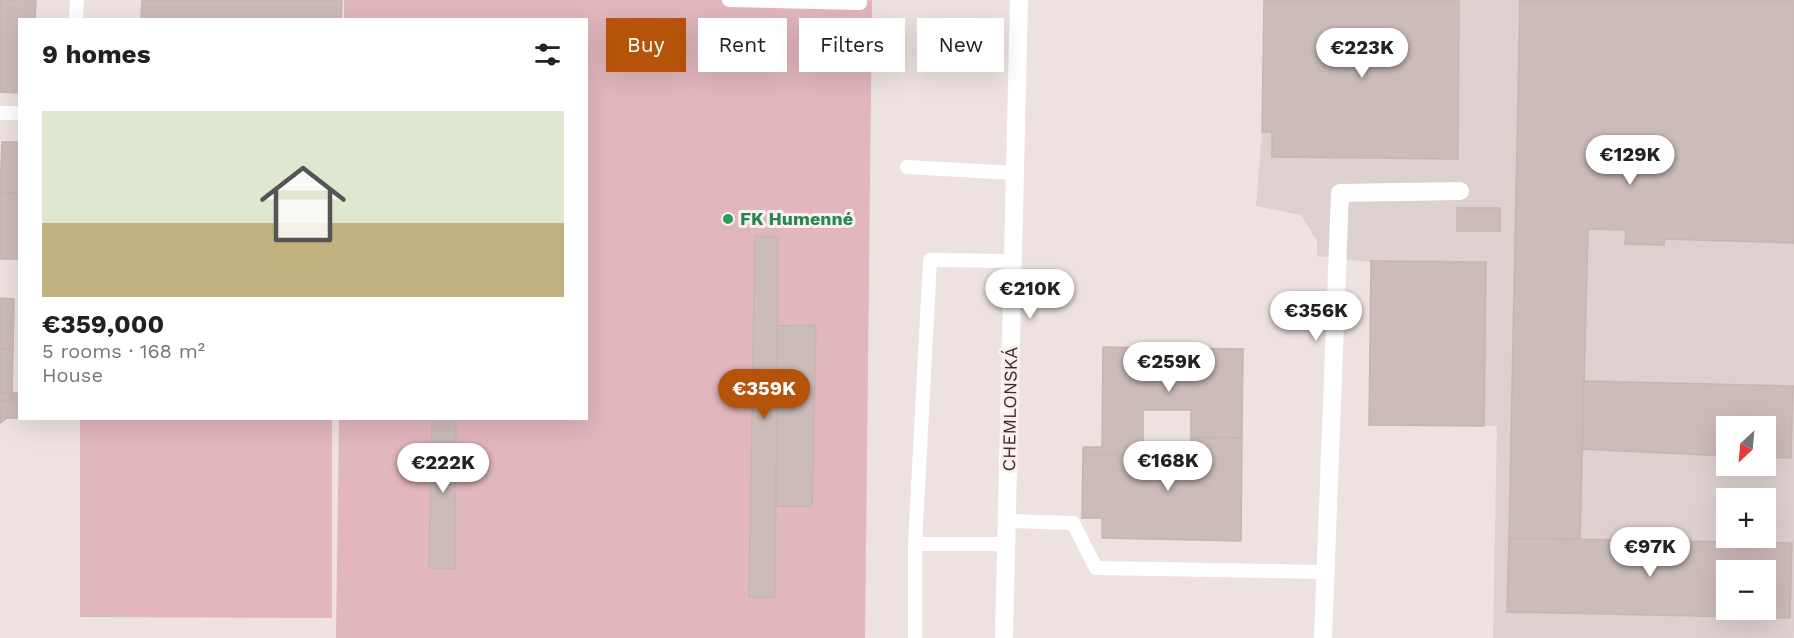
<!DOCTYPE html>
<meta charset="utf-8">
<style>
:root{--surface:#fff;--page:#f6f6f6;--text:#202124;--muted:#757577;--accent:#b45309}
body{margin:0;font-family:"Work Sans",sans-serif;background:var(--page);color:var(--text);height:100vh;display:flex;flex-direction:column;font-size:22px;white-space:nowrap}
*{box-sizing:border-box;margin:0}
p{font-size:20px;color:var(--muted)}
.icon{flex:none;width:33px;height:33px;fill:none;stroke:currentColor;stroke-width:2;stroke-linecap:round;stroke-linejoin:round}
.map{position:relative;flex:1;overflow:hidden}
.side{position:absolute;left:18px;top:18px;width:570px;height:402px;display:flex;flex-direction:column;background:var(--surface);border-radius:0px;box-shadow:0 6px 24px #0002}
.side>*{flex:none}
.hud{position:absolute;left:606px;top:18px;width:570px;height:54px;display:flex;gap:12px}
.needle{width:39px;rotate:206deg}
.fabs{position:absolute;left:1716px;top:416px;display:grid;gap:12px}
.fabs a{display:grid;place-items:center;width:60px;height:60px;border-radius:0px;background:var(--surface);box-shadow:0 6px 24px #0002;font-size:30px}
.price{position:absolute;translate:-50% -51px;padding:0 14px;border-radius:21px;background:#fff;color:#222;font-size:20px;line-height:39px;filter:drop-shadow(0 2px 3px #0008)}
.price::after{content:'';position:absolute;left:50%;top:36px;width:18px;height:14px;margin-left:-9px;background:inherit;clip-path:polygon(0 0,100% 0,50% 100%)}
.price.active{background:var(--accent);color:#fff}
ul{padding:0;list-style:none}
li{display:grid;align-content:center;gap:12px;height:318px;padding:0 24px}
li span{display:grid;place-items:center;height:186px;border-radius:0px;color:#555}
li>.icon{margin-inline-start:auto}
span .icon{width:108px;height:108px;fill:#fffc;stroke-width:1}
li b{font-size:26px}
h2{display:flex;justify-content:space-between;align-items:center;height:72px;padding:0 24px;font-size:26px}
.tag{padding:0 21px;border-radius:0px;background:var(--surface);box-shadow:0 6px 24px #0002;font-size:21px;line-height:54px}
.tag.active{background:var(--accent);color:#fff}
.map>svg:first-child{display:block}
.built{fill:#ddd0ce;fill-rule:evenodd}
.green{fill:#e1b6bc}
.building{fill:#cbbbb9;stroke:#c7b5b1;stroke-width:1.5;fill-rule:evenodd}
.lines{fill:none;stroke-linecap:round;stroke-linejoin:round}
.lane{stroke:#fff;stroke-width:14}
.street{stroke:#fff;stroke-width:18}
.leisure-dot{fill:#2e9e5b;stroke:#f9f1f1;stroke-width:2}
.labels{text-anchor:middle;stroke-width:6;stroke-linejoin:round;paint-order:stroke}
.leisure-label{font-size:18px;font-weight:bold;fill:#27864d;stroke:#f9f1f1;text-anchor:start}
.street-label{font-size:18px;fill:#3f291e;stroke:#f9f1f1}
</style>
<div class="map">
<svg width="1794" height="638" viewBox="0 0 1794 638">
<rect width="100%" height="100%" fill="#ede2e0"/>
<path class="built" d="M1264,0h530v638h-301l4,-212 -128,-1 2,-163 -54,-6v-15l-16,-26 -45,-9 6,-74zM1726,426h40v39h-40zM1726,498h40v39h-40zM1726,570h40v39h-40z"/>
<path class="green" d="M344,0h528l-7,638h-529l3,-219 247,-1v-398l-242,-1z
M80,419h252v199l-252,-1z"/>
<path class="building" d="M0,0h36l-1,20h-15v73l-20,-1z
M142,0h200l-1,20h-200z
M1264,0h195l-1,159 -186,-2v-25h-10z
M1520,0h274v243l-130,-4v6l-39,-1 1,-14 -38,-1 -8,310 -71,-1z
M2,142h18l-2,51 -18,-1z
M0,192l18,1 2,66h-20z
M1457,208h43v23h-43z
M755,236l23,1 -3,360h-26z
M1371,261l115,1 -2,164 -115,-1z
M0,298l14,1 -1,50h-13z
M816,325l-4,181h-36l1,-180z
M1103,347l140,2 -1,89 -51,-1v-27h-48v45l-60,-1v-7h19z
M0,349h13l-1,44h-12z
M1584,381l209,5 -2,72 -25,-1v-31h-40v30l-144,-7z
M0,393h12v8h-12z
M12,393h8v25h-13l-7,5v-22h12z
M432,418h24l-1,151 -26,-1z
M1191,437l51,1 -1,103 -139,-3v-20h-20l1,-64 60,1v-6h48z
M1509,538l283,5 -2,75 -283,-6zM1726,570h40v39h-40z"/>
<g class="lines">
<path class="lane" d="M729,0l131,3v-3
M76,20l1,-20
M0,113h20
M907,167l108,6
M1008,521l65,2 23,45 229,4
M915,544l15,-284 83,1
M915,638v-94h92"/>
<path class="street" d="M1004,638l15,-638
M1323,638l17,-445 120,-2"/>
</g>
<circle class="leisure-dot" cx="728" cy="219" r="6"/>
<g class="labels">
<g class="leisure-label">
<text x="740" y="225">FK Humenné</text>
</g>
<g class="street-label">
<text transform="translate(1010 409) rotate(-89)" y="6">CHEMLONSKÁ</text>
</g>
</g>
</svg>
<div class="fabs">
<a><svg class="needle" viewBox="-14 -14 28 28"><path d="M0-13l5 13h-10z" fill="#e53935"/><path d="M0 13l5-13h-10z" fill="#757577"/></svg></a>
<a>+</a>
<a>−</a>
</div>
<b class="price" style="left:1362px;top:79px">€223K</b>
<b class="price" style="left:1630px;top:186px">€129K</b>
<b class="price" style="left:1030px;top:320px">€210K</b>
<b class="price" style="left:1316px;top:342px">€356K</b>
<b class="price" style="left:1169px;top:393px">€259K</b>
<b class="price active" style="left:764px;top:420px">€359K</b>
<b class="price" style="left:1168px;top:492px">€168K</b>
<b class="price" style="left:443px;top:494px">€222K</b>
<b class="price" style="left:1650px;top:578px">€97K</b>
<div class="hud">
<a class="tag active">Buy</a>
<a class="tag">Rent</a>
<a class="tag">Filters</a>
<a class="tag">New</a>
</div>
<section class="side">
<h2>9 homes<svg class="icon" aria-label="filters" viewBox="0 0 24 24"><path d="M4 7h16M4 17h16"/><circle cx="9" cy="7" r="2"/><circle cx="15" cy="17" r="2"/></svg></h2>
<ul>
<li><span style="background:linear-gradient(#dfe7d0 60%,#c2b280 0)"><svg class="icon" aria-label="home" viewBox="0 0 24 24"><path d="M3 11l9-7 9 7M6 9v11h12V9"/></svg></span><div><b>€359,000</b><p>5 rooms · 168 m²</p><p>House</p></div></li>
</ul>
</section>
</div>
